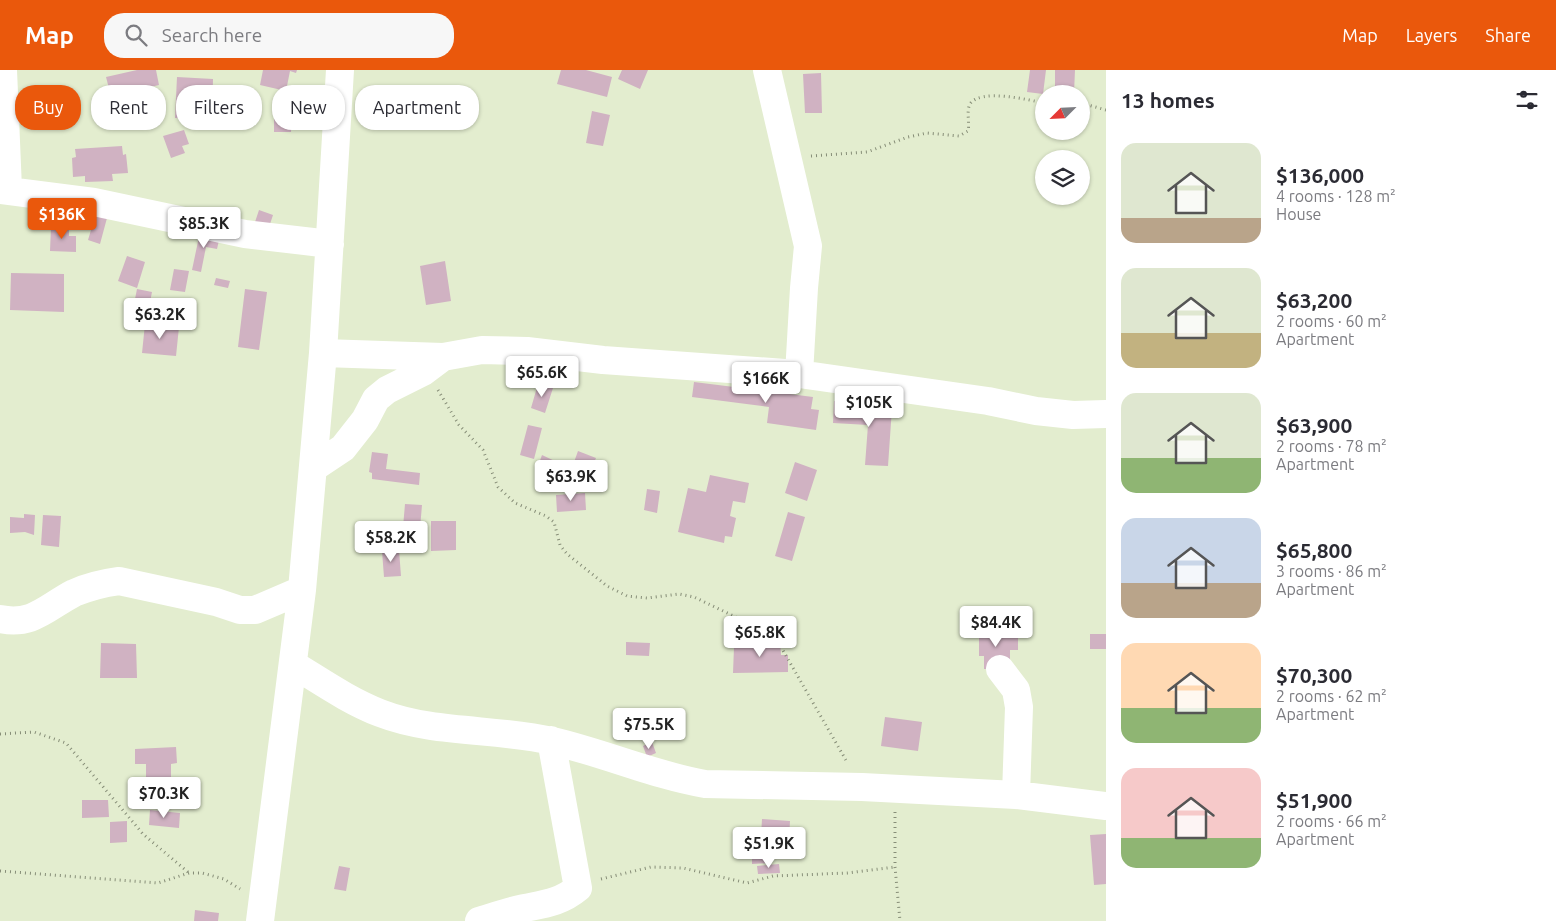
<!DOCTYPE html>
<meta charset="utf-8">
<style>
:root{--surface:#fff;--page:#f7f7f7;--text:#2b2b33;--muted:#7c7c81;--accent:#ea580c}
body{margin:0;font-family:Ubuntu,sans-serif;background:var(--page);color:var(--text);height:100vh;display:flex;flex-direction:column;font-size:19px;white-space:nowrap}
*{box-sizing:border-box;margin:0}
p{font-size:16px;color:var(--muted)}
.icon{flex:none;width:28px;height:28px;fill:none;stroke:currentColor;stroke-width:2;stroke-linecap:round;stroke-linejoin:round}
.map{position:relative;flex:1;overflow:hidden}
.drawer{display:flex;flex-direction:column;background:var(--surface);width:450px}
.drawer>*{flex:none}
.hud{position:absolute;left:15px;top:15px;width:475px;height:45px;display:flex;gap:10px}
.needle{width:32px;rotate:246deg}
.controls{position:absolute;left:1035px;top:15px;display:grid;gap:10px}
.controls a{display:grid;place-items:center;width:55px;height:55px;border-radius:50%;background:var(--surface);box-shadow:0 1px 4px #0004;font-size:25px}
.price{position:absolute;translate:-50% -42px;padding:0 11px;border-radius:5px;background:#fff;color:#222;font-size:16px;line-height:32px;filter:drop-shadow(0 1px 2px #0008)}
.price::after{content:'';position:absolute;left:50%;top:30px;width:15px;height:11px;margin-left:-8px;background:inherit;clip-path:polygon(0 0,100% 0,50% 100%)}
.price.active{background:var(--accent);color:#fff}
ul{padding:0;list-style:none}
li{display:flex;align-items:center;gap:15px;height:125px;padding:0 15px}
li span{display:grid;place-items:center;flex:none;width:140px;height:100px;border-radius:15px;color:#555}
li>.icon{margin-inline-start:auto}
span .icon{width:60px;height:60px;fill:#fffc;stroke-width:1}
li b{font-size:21px}
h2{display:flex;justify-content:space-between;align-items:center;height:60px;padding:0 15px;font-size:21px}
.pill{padding:0 18px;border-radius:20px;background:var(--surface);box-shadow:0 1px 4px #0004;font-size:18px;line-height:45px}
.pill.active{background:var(--accent);color:#fff}
header{display:flex;align-items:center;gap:30px;box-sizing:border-box;height:70px;padding:0 25px;background:var(--accent);color:#fff}
header strong{font-size:24px}
nav{display:flex;gap:28px;margin-inline-start:auto;font-size:18px}
.search{width:350px;height:45px;background:var(--page);display:flex;align-items:center;gap:12px;box-sizing:border-box;padding:0 18px;border-radius:20px;color:var(--muted);font-size:19px}
main{display:flex;flex:1;min-height:0}
.map>svg:first-child{display:block}
.building{fill:#d0b2c2}
.lines{fill:none;stroke-linecap:round;stroke-linejoin:round}
.path{stroke:#868d77;stroke-width:3;stroke-dasharray:1 4;stroke-linecap:butt}
.minor{stroke:#fff;stroke-width:28}
</style>
<header>
<strong>Map</strong>
<div class="search"><svg class="icon" aria-label="search" viewBox="0 0 24 24"><circle cx="10" cy="10" r="6"/><path d="M15 15l6 6"/></svg>Search here</div>
<nav><a>Map</a><a>Layers</a><a>Share</a></nav>
</header>
<main>
<div class="map">
<svg width="1106" height="851" viewBox="0 0 1106 851">
<rect width="100%" height="100%" fill="#e3edcf"/>
<path class="building" d="M137,0h19l3,15 -48,11 -5,-19z
M263,0h34l-1,3 -6,-2 -4,20 -26,-6z
M561,0h25l26,7 -5,20 -50,-13z
M622,0h26l-8,19 -22,-10z
M1030,0h16l-3,24 -16,-2z
M1055,0h20l-1,23h-19z
M821,3l1,40h-17l-2,-39z
M177,7l36,2 -1,41 -37,-2z
M274,41h18l-1,21h-17z
M592,41l18,4 -7,31 -17,-3z
M184,60l5,14 -7,2 3,7 -14,5 -8,-22z
M122,76l1,9 3,-1 2,19 -16,1 1,7 -28,1v-6l-12,1 -1,-19 4,-1 -1,-8z
M259,140l14,5 -4,12 -14,-5z
M92,144l15,4 -7,26 -12,-4 3,-10 -3,-1z
M51,157h18v9h7v16l-26,-1z
M200,162l20,4 -3,13 -11,-2 -5,25 -9,-2z
M127,186l18,6 -8,26 -19,-7z
M445,191l6,40 -25,4 -6,-39z
M174,199l15,2 -4,21 -15,-2z
M11,203l53,1v38l-54,-2z
M216,208l14,3 -2,7 -14,-3z
M137,219l15,3 -4,20 -15,-3z
M245,219l22,3 -8,58 -21,-3z
M145,254l34,3 -3,29 -34,-3z
M694,312l119,15 -2,12 8,1 -3,20 -49,-7 2,-16 -77,-10z
M538,314l15,4 -8,25 -14,-5z
M834,331l41,3v3l17,1 -4,58 -23,-1 3,-40 -35,-2z
M528,355l14,3 -8,31 -14,-4z
M578,381l18,7 -6,14 -17,-7z
M372,382l16,2 -2,15 34,4 -1,12 -47,-6v-6l-3,-1z
M542,385l17,8 -5,11 -16,-8z
M795,392l22,8 -10,31 -22,-8z
M710,405l39,8 -4,20 -12,-2 -3,15 6,2 -4,19 -7,-1 -1,7 -46,-11 10,-44 18,4z
M647,419l13,2 -3,22 -13,-3z
M585,423l1,17 -29,2 -1,-17z
M405,434l17,1 -4,47 -17,-1z
M788,442l17,5 -13,44 -17,-5z
M24,444l11,1 -1,20 -9,-3 -15,1v-16l14,1z
M43,445l18,1 -2,31 -18,-2z
M431,451h25v29l-25,1z
M399,480l2,26 -17,1 -2,-26z
M979,557h18v6h15l-1,4h7v13h-8v20l-26,-1v-13h-5z
M1090,564h16v15h-16z
M780,570l1,15h7v17l-55,1 1,-26h11v-6z
M626,572l24,1 -1,13 -23,-1z
M101,573l35,1 1,34h-37z
M636,642v26h-16l-1,-25z
M885,647l37,5 -4,29 -37,-5z
M652,672l4,11 -9,4 -4,-11z
M176,677l1,16 -6,1v14l-25,1v-15h-11v-15z
M82,730h26l1,17 -27,1z
M150,740l30,3 -1,15 -30,-3z
M762,749l28,2 -1,18 -28,-2z
M127,751v21l-17,1v-21z
M1106,764v50l-12,1 -4,-50z
M752,775h19v18l-19,1z
M779,794l1,9 -22,1 -1,-8z
M339,796l11,2 -4,23 -12,-2z
M195,840l24,3 -1,8h-24z"/>
<g class="lines">
<path class="path" d="M1081,33l25,7
M811,86l56,-4 41,-15 19,-4 32,3 9,-5c2,-8 -2,-20 2,-27 10,-16 59,-4 74,-1
M438,320l21,35 24,25 15,37 17,16 31,13 8,6 6,23 7,9 40,32 20,10 20,2 32,-4 15,3 75,36 8,7 70,122
M0,664l34,-2 32,11 77,91 46,39
M895,742v55l5,54
M0,801l158,12 31,-10h13l22,6 16,10
M601,809l50,-12 32,1 64,15 26,-7 74,-3 48,-6"/>
<path class="minor" d="M3,0l5,119
M767,0l41,176 -4,42 -5,86
M0,120l94,12 151,32 85,10
M323,283l120,4 39,-7 45,1 76,9 196,14 189,27 48,10 37,4 33,-1
M313,398l30,-20 22,-28 11,-21 11,-9 36,-18 20,-15
M0,549c33,7 47,-12 74,-26 14,-6 30,-10 45,-12l97,21 24,8h15l47,-20
M294,595c28,17 55,36 86,48 54,21 116,15 172,28 52,12 101,34 153,43l157,3 154,8 90,11
M1000,599l16,21 3,17 -3,88
M260,851l42,-331 21,-237 17,-283
M479,851c13,-4 27,-9 41,-12 23,-5 40,-6 58,-21l-27,-148"/>
</g>
</svg>
<div class="controls">
<a><svg class="needle" viewBox="-14 -14 28 28"><path d="M0-13l5 13h-10z" fill="#e53935"/><path d="M0 13l5-13h-10z" fill="#7c7c81"/></svg></a>
<a><svg class="icon" aria-label="layers" viewBox="0 0 24 24"><path d="M12 4l9 5-9 5-9-5zM3 14l9 5 9-5"/></svg></a>
</div>
<b class="price active" style="left:62px;top:170px">$136K</b>
<b class="price" style="left:204px;top:179px">$85.3K</b>
<b class="price" style="left:160px;top:270px">$63.2K</b>
<b class="price" style="left:542px;top:328px">$65.6K</b>
<b class="price" style="left:766px;top:334px">$166K</b>
<b class="price" style="left:869px;top:358px">$105K</b>
<b class="price" style="left:571px;top:432px">$63.9K</b>
<b class="price" style="left:391px;top:493px">$58.2K</b>
<b class="price" style="left:996px;top:578px">$84.4K</b>
<b class="price" style="left:760px;top:588px">$65.8K</b>
<b class="price" style="left:649px;top:680px">$75.5K</b>
<b class="price" style="left:164px;top:749px">$70.3K</b>
<b class="price" style="left:769px;top:799px">$51.9K</b>
<div class="hud">
<a class="pill active">Buy</a>
<a class="pill">Rent</a>
<a class="pill">Filters</a>
<a class="pill">New</a>
<a class="pill">Apartment</a>
</div>
</div>
<section class="drawer">
<h2>13 homes<svg class="icon" aria-label="filters" viewBox="0 0 24 24"><path d="M4 7h16M4 17h16"/><circle cx="9" cy="7" r="2"/><circle cx="15" cy="17" r="2"/></svg></h2>
<ul>
<li><span style="background:linear-gradient(#dfe7d0 75%,#b9a48a 0)"><svg class="icon" aria-label="home" viewBox="0 0 24 24"><path d="M3 11l9-7 9 7M6 9v11h12V9"/></svg></span><div><b>$136,000</b><p>4 rooms · 128 m²</p><p>House</p></div></li>
<li><span style="background:linear-gradient(#dfe7d0 65%,#c2b280 0)"><svg class="icon" aria-label="home" viewBox="0 0 24 24"><path d="M3 11l9-7 9 7M6 9v11h12V9"/></svg></span><div><b>$63,200</b><p>2 rooms · 60 m²</p><p>Apartment</p></div></li>
<li><span style="background:linear-gradient(#dfe7d0 65%,#8fb573 0)"><svg class="icon" aria-label="home" viewBox="0 0 24 24"><path d="M3 11l9-7 9 7M6 9v11h12V9"/></svg></span><div><b>$63,900</b><p>2 rooms · 78 m²</p><p>Apartment</p></div></li>
<li><span style="background:linear-gradient(#c9d6e8 65%,#b9a48a 0)"><svg class="icon" aria-label="home" viewBox="0 0 24 24"><path d="M3 11l9-7 9 7M6 9v11h12V9"/></svg></span><div><b>$65,800</b><p>3 rooms · 86 m²</p><p>Apartment</p></div></li>
<li><span style="background:linear-gradient(#ffd9b3 65%,#8fb573 0)"><svg class="icon" aria-label="home" viewBox="0 0 24 24"><path d="M3 11l9-7 9 7M6 9v11h12V9"/></svg></span><div><b>$70,300</b><p>2 rooms · 62 m²</p><p>Apartment</p></div></li>
<li><span style="background:linear-gradient(#f6c9c9 70%,#8fb573 0)"><svg class="icon" aria-label="home" viewBox="0 0 24 24"><path d="M3 11l9-7 9 7M6 9v11h12V9"/></svg></span><div><b>$51,900</b><p>2 rooms · 66 m²</p><p>Apartment</p></div></li>
</ul>
</section>
</main>
